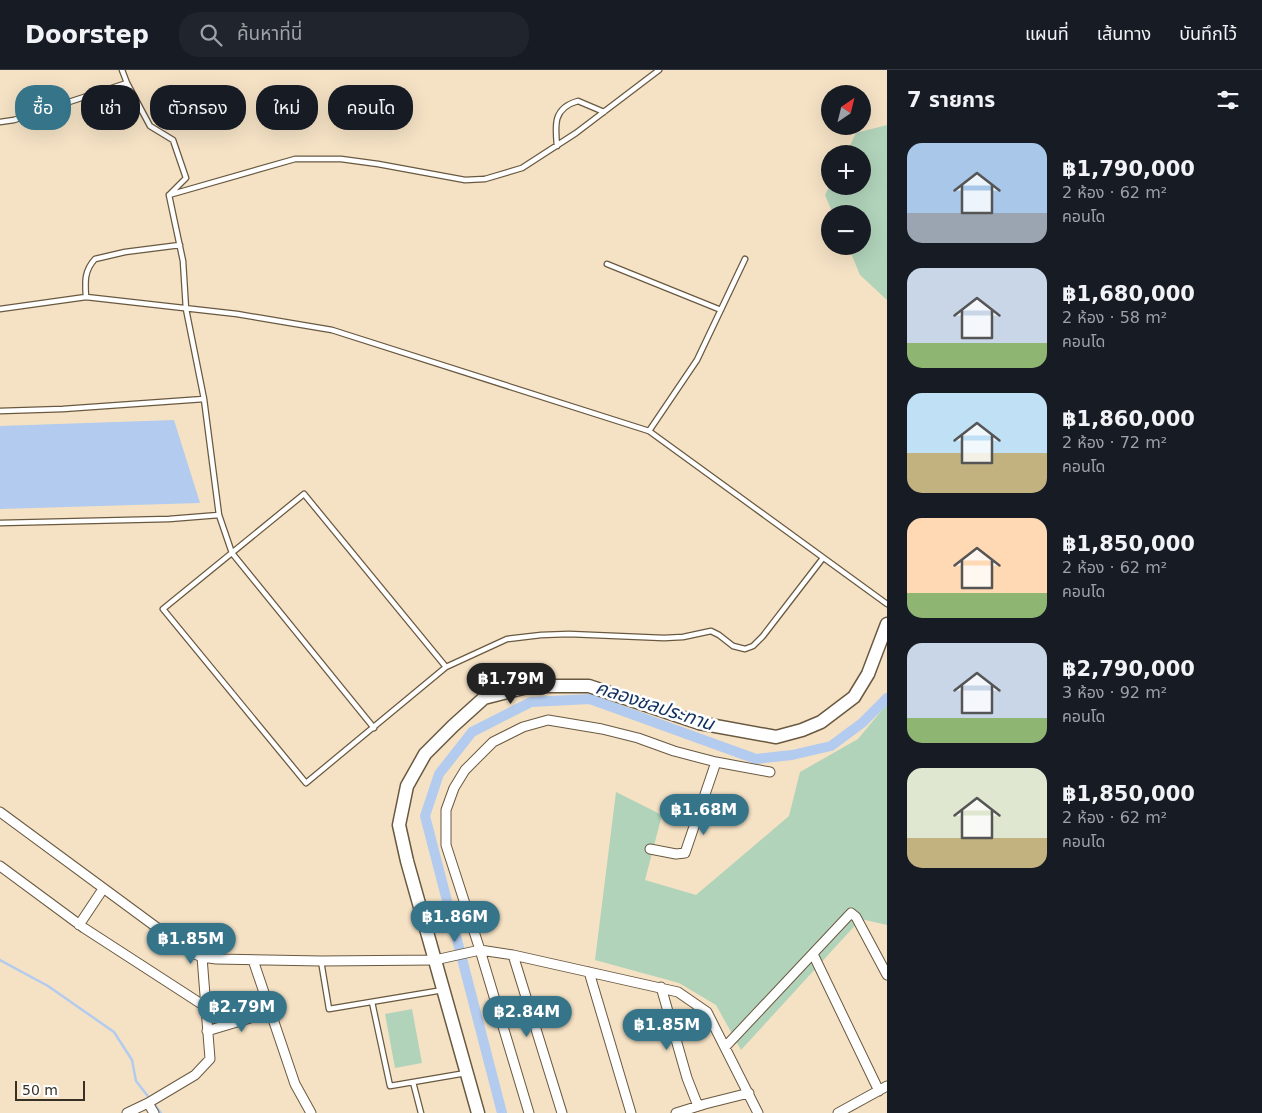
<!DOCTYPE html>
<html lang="th">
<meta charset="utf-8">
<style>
:root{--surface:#171b24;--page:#20242c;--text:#f1f3f6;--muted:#9ea1a6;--line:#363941;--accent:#357489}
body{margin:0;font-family:"DejaVu Sans","Noto Sans Thai",sans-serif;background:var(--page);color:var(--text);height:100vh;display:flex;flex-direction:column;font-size:19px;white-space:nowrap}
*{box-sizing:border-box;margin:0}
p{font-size:16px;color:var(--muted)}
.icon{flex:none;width:28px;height:28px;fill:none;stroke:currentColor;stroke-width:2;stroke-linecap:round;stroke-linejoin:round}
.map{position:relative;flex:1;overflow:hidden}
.side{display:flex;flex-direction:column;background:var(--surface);width:375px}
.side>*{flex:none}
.guide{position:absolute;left:15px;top:15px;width:475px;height:45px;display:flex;gap:10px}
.needle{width:32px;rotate:35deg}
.fabs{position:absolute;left:821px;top:15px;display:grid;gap:10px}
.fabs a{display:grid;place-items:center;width:50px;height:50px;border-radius:50%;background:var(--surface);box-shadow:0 5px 20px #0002;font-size:25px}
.scale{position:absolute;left:15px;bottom:12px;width:70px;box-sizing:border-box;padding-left:5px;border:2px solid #373025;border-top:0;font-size:14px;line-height:18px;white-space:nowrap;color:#373025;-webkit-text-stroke:4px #fff;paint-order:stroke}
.price{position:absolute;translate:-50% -42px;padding:0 11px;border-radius:18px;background:var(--accent);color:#fff;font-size:16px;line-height:32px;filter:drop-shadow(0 1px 2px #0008)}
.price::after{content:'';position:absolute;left:50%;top:30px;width:15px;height:11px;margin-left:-8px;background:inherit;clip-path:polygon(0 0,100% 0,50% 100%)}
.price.selected{background:#222;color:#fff}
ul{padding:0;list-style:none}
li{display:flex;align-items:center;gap:15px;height:125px;padding:0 20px}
li span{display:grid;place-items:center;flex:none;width:140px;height:100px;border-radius:15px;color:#555}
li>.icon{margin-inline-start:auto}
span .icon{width:60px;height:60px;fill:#fffc;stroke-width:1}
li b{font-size:21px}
h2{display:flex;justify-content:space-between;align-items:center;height:60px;padding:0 20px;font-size:21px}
.tag{padding:0 18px;border-radius:20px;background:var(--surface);box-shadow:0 5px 20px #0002;font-size:18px;line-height:45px}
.tag.selected{background:var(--accent);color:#fff}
header{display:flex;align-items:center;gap:30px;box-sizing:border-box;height:70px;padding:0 25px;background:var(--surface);border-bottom:1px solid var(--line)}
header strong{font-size:24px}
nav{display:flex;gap:28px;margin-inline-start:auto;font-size:18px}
.search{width:350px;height:45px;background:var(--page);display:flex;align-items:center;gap:12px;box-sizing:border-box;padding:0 18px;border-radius:20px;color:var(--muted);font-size:19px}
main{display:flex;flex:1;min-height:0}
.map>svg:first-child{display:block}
.green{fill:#b1d3ba}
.water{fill:#b2cbee}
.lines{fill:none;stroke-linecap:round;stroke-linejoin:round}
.stream{stroke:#b2cbee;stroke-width:2.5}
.canal{stroke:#b2cbee;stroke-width:10}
.lane-casing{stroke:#695940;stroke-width:7}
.street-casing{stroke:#695940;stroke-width:11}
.secondary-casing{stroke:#695940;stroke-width:15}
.lane{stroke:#fff;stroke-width:4.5}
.street{stroke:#fff;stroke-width:9}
.secondary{stroke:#fff;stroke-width:12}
.labels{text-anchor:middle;stroke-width:5;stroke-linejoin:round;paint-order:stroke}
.water-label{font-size:19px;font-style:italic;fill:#12315c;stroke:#fff}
</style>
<header>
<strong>Doorstep</strong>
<div class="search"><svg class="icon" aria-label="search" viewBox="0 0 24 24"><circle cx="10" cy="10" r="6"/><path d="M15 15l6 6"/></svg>ค้นหาที่นี่</div>
<nav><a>แผนที่</a><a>เส้นทาง</a><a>บันทึกไว้</a></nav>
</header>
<main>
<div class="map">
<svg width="887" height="1043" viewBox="0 0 887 1043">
<rect width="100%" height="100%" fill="#f5e2c5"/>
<path class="green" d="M887,55v175l-27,-25 -12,-29h14v-32h-29l-8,-19 5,-10 32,1v-32h-16l10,-21z
M887,634v221l-26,-6 -120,131 -25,-45 -37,-22 -84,-23 21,-168 46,23 -17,65 51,15 93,-79 11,-44 58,-33z
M412,939l10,54 -27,5 -10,-54z"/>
<path class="water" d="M174,350l26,83 -200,6v-83z"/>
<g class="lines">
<path class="stream" d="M0,890l48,26 66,46 18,28 4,21 25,32"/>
<path class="canal" d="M502,1043l-77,-297 14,-42 33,-42 59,-30 59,-3 166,60 36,-4 39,-9 31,-23 25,-25"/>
<defs>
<path id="lane" d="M122,0l5,13 23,43 23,14 13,38 -16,16
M0,52l14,-2 113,-37
M557,76c-2,-21 -4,-38 21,-45l26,11
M169,125l14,66 3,48 18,90 15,116 13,38 142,175
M169,125l126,-36h46l37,5 87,16 20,-1 37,-11 54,-35 83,-63
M607,194l114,46
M86,227c-1,-15 -2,-26 9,-38l30,-7 55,-7
M0,239l86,-12 151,17 95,16 317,101 238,173
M0,341l63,-2 141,-10
M649,361l48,-71 48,-101
M304,424l142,173 -140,116 -143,-174z
M0,453l169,-4 50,-4
M446,597l61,-28 34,-4 28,-1 95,4 19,-1 28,-6 8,4 14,11 12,3 8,-3 10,-10 60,-78
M321,891l8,48 114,-19
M372,932l18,84 76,-13
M413,1012l8,31"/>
<path id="street" d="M0,742l190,140 12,5 14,2 105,2 114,-1 45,-10 33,5 165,37 29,20 51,101
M650,779l26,5 9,-1 31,-91
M0,796l84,62 122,79
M79,855l24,-36
M813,884l66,137
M513,885l49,158
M253,890l42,124 16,29
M589,902l42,141
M661,917l26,91 11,28
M207,961l63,-19
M726,976l125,-133 5,4 31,58
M148,1033l6,10
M127,1043l21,-10 47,-28 15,-16 -8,-102
M529,1043l-49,-163 -34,-105v-35l8,-22 11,-18 28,-28 30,-15 25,-7 54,9 36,9 36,13 42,11 54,10
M676,1043l29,-9 44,-11
M838,1043l49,-27"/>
<path id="secondary" d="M478,1043l-71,-252 -8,-36 8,-39 18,-32 28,-28 31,-28 47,-12h58l110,37 77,14 26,-7 19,-8 33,-25 14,-23 19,-50"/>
</defs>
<use href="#lane" class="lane-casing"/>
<use href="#street" class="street-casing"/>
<use href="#secondary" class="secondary-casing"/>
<use href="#lane" class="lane"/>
<use href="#street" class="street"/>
<use href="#secondary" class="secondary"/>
</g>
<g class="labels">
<g class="water-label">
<text transform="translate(655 635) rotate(18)" y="7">คลองชลประทาน</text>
</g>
</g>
</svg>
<div class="fabs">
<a><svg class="needle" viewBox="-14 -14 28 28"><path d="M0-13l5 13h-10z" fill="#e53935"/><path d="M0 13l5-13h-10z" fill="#9ea1a6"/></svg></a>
<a>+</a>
<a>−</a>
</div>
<div class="scale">50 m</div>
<b class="price selected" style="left:511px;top:635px">฿1.79M</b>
<b class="price" style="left:704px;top:766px">฿1.68M</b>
<b class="price" style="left:455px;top:873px">฿1.86M</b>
<b class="price" style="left:191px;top:895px">฿1.85M</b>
<b class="price" style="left:242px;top:963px">฿2.79M</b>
<b class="price" style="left:527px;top:968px">฿2.84M</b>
<b class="price" style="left:667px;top:981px">฿1.85M</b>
<div class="guide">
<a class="tag selected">ซื้อ</a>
<a class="tag">เช่า</a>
<a class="tag">ตัวกรอง</a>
<a class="tag">ใหม่</a>
<a class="tag">คอนโด</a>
</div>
</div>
<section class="side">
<h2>7 รายการ<svg class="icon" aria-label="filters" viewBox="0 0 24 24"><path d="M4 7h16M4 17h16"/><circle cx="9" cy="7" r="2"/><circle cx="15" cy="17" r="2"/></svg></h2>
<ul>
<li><span style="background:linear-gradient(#a9c7e8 70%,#9aa5b1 0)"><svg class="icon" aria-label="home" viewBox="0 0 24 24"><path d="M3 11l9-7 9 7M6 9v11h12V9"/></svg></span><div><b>฿1,790,000</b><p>2 ห้อง · 62 m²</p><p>คอนโด</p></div></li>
<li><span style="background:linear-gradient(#c9d6e8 75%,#8fb573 0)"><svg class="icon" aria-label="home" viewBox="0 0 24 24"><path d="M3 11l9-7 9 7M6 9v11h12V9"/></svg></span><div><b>฿1,680,000</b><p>2 ห้อง · 58 m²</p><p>คอนโด</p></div></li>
<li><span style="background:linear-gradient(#bfe0f5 60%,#c2b280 0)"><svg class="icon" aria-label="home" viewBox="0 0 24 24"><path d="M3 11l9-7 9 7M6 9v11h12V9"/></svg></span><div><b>฿1,860,000</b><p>2 ห้อง · 72 m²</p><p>คอนโด</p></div></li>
<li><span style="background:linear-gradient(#ffd9b3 75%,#8fb573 0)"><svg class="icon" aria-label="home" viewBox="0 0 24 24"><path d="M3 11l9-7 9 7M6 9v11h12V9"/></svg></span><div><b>฿1,850,000</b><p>2 ห้อง · 62 m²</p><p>คอนโด</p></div></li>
<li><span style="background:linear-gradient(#c9d6e8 75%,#8fb573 0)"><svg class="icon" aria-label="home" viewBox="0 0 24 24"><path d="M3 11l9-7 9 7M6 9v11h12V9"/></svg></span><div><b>฿2,790,000</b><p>3 ห้อง · 92 m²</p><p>คอนโด</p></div></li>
<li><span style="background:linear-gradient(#dfe7d0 70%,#c2b280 0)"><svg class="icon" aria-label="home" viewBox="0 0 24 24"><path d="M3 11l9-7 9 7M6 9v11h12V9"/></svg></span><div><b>฿1,850,000</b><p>2 ห้อง · 62 m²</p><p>คอนโด</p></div></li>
</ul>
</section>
</main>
